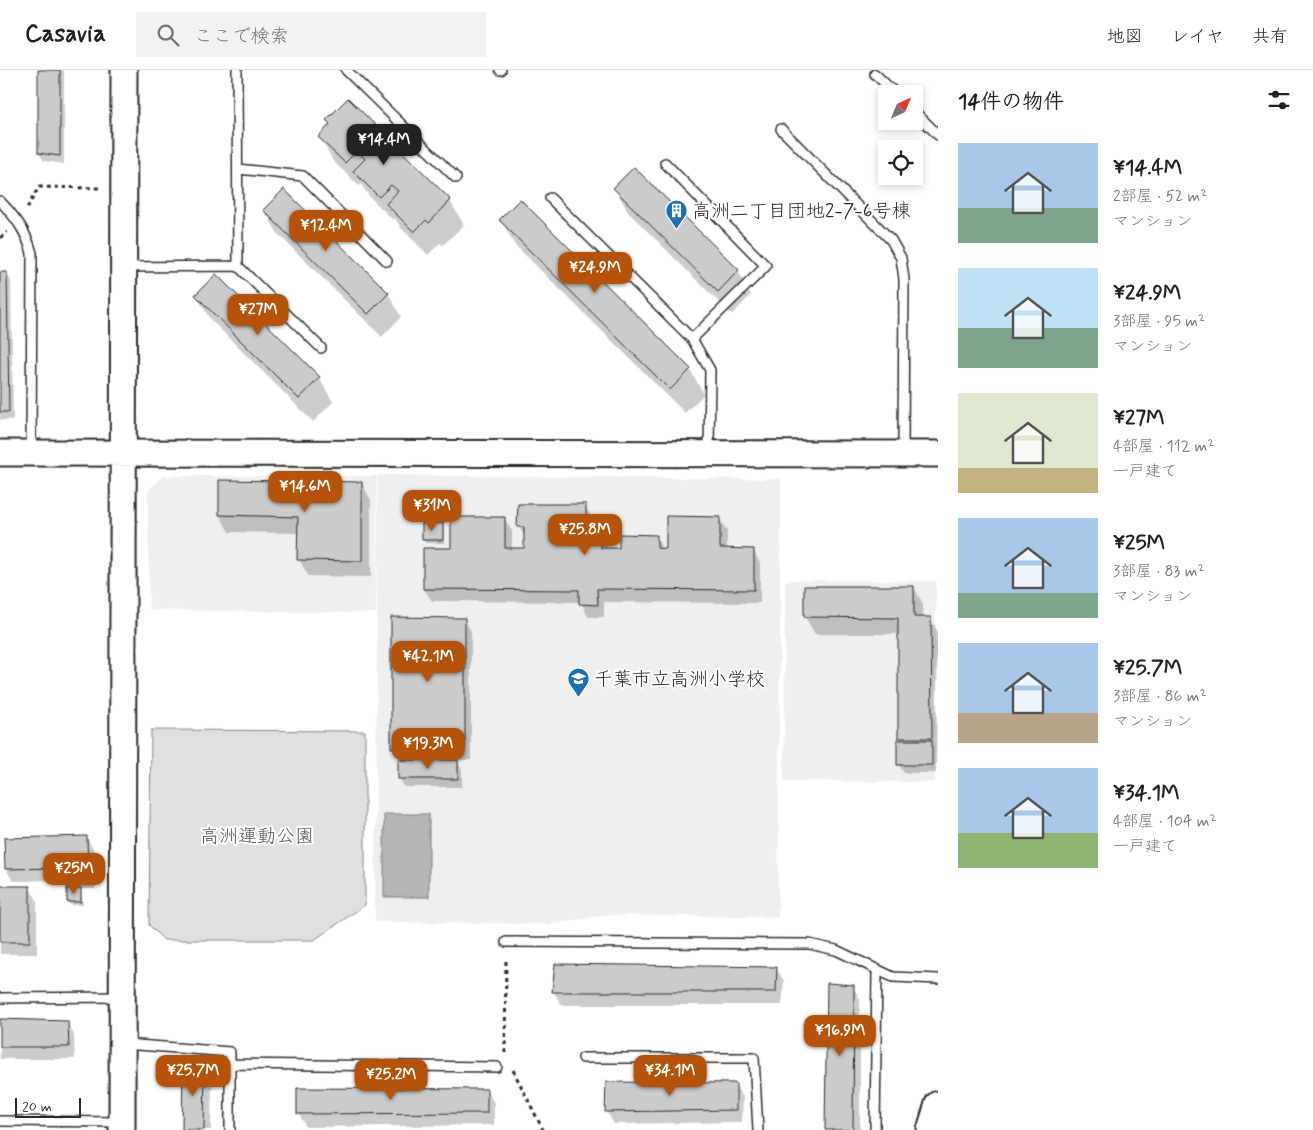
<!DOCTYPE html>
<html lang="ja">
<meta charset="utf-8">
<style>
:root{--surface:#fff;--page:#f2f2f2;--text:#202124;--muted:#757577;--line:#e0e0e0;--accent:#b45309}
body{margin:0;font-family:Mynerve,"Klee One",sans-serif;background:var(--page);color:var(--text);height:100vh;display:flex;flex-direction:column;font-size:19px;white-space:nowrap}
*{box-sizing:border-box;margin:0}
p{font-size:16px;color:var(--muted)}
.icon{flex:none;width:28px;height:28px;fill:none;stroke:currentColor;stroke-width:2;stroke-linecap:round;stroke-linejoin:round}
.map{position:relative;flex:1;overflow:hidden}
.panel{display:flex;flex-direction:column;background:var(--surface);width:375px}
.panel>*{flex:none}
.needle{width:32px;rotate:44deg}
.fabs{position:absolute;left:878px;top:15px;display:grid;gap:10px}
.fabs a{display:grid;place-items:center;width:45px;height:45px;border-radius:0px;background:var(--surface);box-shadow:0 2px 8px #0003;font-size:25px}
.scale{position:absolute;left:15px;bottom:12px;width:66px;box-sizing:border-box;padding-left:5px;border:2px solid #2b2b2b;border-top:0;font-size:14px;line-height:18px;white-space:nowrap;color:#2b2b2b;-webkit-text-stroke:4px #fff;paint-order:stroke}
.price{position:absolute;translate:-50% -42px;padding:0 11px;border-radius:10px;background:var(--accent);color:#fff;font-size:16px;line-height:32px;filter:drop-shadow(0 1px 2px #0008)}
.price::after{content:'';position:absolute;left:50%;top:30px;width:15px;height:11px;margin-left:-8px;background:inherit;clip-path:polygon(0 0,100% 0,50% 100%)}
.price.selected{background:#222;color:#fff}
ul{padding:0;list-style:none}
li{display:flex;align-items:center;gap:15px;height:125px;padding:0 20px}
li span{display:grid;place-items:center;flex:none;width:140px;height:100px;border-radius:0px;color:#555}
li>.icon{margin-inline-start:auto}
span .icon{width:60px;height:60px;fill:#fffc;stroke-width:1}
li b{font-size:21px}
h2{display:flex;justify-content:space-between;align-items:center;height:60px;padding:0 20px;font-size:21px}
header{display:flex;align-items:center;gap:30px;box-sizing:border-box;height:70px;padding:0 25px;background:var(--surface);border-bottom:1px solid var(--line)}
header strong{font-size:24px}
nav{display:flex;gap:28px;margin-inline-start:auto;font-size:18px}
.search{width:350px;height:45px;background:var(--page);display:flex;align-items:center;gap:12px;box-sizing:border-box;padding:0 18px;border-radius:0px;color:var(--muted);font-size:19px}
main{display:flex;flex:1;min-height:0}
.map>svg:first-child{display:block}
.built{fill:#efefef}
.green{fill:#e0e0e0;stroke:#868686}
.water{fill:#b6b6b6;stroke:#7e7e7e}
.shadow{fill:#0003}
.building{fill:#cbcbcb;stroke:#2b2b2b}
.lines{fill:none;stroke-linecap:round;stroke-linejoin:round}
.lane-casing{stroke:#2b2b2b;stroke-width:12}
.secondary-casing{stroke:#2b2b2b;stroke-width:29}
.path{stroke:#2b2b2b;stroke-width:3;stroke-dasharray:4 4;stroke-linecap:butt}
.lane{stroke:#fff;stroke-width:9}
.secondary{stroke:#fff;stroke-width:25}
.labels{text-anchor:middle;stroke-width:4;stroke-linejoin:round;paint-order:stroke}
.poi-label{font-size:19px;fill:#2b2b2b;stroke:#fff;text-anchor:start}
.park-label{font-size:19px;fill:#585858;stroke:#fff}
</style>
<header>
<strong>Casavia</strong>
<div class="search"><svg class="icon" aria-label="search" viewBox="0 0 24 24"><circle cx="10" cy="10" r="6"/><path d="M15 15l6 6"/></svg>ここで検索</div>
<nav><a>地図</a><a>レイヤ</a><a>共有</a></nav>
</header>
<main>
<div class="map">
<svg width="938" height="1060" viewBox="0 0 938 1060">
<rect width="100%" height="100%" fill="#fff"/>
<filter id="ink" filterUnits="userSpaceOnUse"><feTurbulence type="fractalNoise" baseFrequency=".02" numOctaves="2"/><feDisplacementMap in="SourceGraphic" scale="10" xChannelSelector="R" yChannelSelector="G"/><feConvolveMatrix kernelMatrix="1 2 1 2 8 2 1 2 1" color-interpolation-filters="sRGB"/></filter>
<g filter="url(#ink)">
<path class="built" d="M378,405l403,4 -3,438 -171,-2 -55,9 -177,-2z
M163,406h214l-1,137 -227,-3 -1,-119z
M785,510l151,1 -1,201 -151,-1z"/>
<path class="green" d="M151,660l214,1v174l-51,35h-150l-15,-15z"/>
<path class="water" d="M384,744h45v83h-45z"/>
<path class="shadow" d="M40,0h24v94l-20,-3 -5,-8z
M348,30l102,101 14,24 -21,20 -3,-2 -12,12 -27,-27 -6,-10 -2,2 -25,-25 -7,-11 -2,2 -26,-25 -13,-24 11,-12 -3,-5z
M615,118l123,83 13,24 -19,20 -104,-103z
M520,131l170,169 14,24 -19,19 -171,-169 -13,-24z
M265,141l123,82 13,24 -19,20 -104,-103z
M0,203h7l4,8 2,139h-13z
M216,206l103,102 14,24 -20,20 -103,-103 -14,-24z
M362,413l9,17v77l-63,-1 -9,-17v-26l-70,-1 -9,-17z
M585,435l7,13v9h8l7,13v9l14,1 35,-14 7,14h5l51,-32 8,13v19h26l7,13v40l-156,-1v15h-16l-7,-15 -149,-1 -8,-12 29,-40 51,-31 8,13v18h13v-12l-6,-10z
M442,454l2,4v15h-18l-3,-3z
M914,517l9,17v14h7l8,14 -2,141h-32l-5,-8 3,-23 -2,-5 -1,-103h-84l-10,-17v-29z
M464,549l7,12v129h-14l5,10v17h-58l-4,-8 1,-18 -8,-14z
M86,767l8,13 1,39h-14l2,16h-13l-2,-4 4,-12 -5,-9 -54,1 -7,-12z
M0,817h29l8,13v54h-37z
M556,895l220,3 8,13 -2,24h-221l-7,-13z
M853,917l7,12v131h-34z
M0,951l67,1 7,13 1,24h-75z
M204,995l8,13 -1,52h-28z
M735,1015l8,12 -1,25 -128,2 -8,-13z
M487,1020l7,13v22l-188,2 -7,-13z"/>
<path class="building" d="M38,0h22v86l-22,-3z
M348,28l103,102 -22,23 -3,-3 -12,12 -28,-28 12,-13 -7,-6 -12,12 -26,-26 12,-12 -8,-8 -12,12 -27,-26 12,-13 -4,-4z
M634,97l105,103 -21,22 -105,-104z
M284,119l105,104 -21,21 -105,-104z
M520,129l171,170 -21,21 -171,-170z
M0,202h7l2,140h-9z
M216,204l104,103 -21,22 -104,-104z
M219,410l143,2v79l-65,-1 1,-43 -79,-2z
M518,434h68v22h15v22h18v-14l38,1v13l9,1v-33l54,1v31l34,1v41l-157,-1 1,16 -19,-1v-14l-156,-1v-41h28v-31h54v31h19v-21h-7z
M422,453h21v17h-21z
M804,516h110v31h17l1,121h-34v-120l-94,-1z
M391,547l74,1v130h-74z
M897,670h35v25h-35z
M398,690h60v19h-60z
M87,766l1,41h-24l-1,-9 -58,1 -1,-31z
M0,816h30v56h-30z
M67,818h14v14h-14z
M555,894l222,3 -1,25h-224z
M827,913l27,2 -1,145h-28z
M0,949l68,2 1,26h-69z
M183,993l22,1 -1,66h-22z
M606,1012l130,1v27l-131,2z
M297,1018l190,1v24l-190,1z"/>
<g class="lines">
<defs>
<path id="lane" d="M237,0l1,196 83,82
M346,0l110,108
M500,0h1
M875,4l21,20
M914,41l24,24
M781,59l110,111 10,18 3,21 -1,174
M665,93l101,103 -74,73
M238,99l65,7 84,85
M550,128l142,141 18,31 -1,83
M0,131c16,17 26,30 32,52l-1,200
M126,197l112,-1
M506,872l303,2 27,6 57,27 45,2
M0,928l122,-1
M124,974l106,8v78
M583,988h171l4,72
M230,994l267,3
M0,1051l121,1
M875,1060l2,-159"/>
<path id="secondary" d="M0,383l938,1
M122,1060l2,-1060
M930,1060l8,-26"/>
</defs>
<use href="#lane" class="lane-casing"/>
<use href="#secondary" class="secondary-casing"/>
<path class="path" d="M27,138l12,-21 62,1
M0,168l7,-6
M505,983l1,-96
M513,1000l30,60"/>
<use href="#lane" class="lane"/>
<use href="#secondary" class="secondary"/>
</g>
</g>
<defs>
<symbol id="building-pin" viewBox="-11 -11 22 30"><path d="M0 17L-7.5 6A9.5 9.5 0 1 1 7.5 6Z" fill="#1f6fb2" stroke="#fff"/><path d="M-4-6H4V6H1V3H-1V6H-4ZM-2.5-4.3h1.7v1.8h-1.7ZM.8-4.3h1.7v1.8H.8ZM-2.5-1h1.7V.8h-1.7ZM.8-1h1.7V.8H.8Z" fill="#fff"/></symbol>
<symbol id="school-pin" viewBox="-11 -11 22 30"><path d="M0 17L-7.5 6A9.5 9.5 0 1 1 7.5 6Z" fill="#1f6fb2" stroke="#fff"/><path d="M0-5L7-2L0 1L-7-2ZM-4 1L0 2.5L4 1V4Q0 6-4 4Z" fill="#fff"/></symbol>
</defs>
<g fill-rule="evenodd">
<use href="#building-pin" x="664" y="128" width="25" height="34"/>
<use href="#school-pin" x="566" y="596" width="25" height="34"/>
</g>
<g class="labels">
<g class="poi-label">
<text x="692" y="147">高洲二丁目団地2-7-6号棟</text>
<text x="594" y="615">千葉市立高洲小学校</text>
</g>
<g class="park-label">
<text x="257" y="772">高洲運動公園</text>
</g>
</g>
</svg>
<div class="fabs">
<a><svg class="needle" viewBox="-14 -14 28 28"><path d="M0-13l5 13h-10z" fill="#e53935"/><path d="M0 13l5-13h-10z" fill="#757577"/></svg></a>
<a><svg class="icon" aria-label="locate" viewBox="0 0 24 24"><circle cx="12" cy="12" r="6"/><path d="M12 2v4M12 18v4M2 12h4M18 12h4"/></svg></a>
</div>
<div class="scale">20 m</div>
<b class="price selected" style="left:384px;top:96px">¥14.4M</b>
<b class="price" style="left:326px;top:182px">¥12.4M</b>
<b class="price" style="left:595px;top:224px">¥24.9M</b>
<b class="price" style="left:258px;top:266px">¥27M</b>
<b class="price" style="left:305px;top:443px">¥14.6M</b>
<b class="price" style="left:432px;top:462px">¥31M</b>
<b class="price" style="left:585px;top:486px">¥25.8M</b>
<b class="price" style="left:428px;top:613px">¥42.1M</b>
<b class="price" style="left:428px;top:700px">¥19.3M</b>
<b class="price" style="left:74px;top:825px">¥25M</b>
<b class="price" style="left:840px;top:987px">¥16.9M</b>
<b class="price" style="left:193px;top:1027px">¥25.7M</b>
<b class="price" style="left:670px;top:1027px">¥34.1M</b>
<b class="price" style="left:391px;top:1031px">¥25.2M</b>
</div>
<section class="panel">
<h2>14件の物件<svg class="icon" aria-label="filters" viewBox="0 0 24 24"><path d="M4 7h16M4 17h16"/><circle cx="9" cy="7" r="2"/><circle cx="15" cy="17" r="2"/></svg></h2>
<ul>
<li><span style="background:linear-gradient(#a9c7e8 65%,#7fa58c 0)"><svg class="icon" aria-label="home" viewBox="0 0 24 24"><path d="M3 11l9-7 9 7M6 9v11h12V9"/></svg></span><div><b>¥14.4M</b><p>2部屋 · 52 m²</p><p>マンション</p></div></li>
<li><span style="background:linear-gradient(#bfe0f5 60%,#7fa58c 0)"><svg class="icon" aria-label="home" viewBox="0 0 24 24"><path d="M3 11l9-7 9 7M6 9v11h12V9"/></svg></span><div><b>¥24.9M</b><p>3部屋 · 95 m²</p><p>マンション</p></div></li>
<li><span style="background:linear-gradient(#dfe7d0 75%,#c2b280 0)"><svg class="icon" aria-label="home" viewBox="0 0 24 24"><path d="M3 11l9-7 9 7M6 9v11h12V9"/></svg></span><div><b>¥27M</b><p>4部屋 · 112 m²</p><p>一戸建て</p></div></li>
<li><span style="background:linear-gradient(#a9c7e8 75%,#7fa58c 0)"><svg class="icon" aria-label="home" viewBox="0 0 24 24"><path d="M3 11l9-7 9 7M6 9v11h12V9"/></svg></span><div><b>¥25M</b><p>3部屋 · 83 m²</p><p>マンション</p></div></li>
<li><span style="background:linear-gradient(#a9c7e8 70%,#b9a48a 0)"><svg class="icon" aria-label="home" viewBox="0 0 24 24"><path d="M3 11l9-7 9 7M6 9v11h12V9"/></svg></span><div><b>¥25.7M</b><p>3部屋 · 86 m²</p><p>マンション</p></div></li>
<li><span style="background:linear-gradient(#a9c7e8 65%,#8fb573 0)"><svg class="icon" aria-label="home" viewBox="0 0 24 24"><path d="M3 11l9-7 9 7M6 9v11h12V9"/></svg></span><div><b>¥34.1M</b><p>4部屋 · 104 m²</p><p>一戸建て</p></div></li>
</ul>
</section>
</main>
